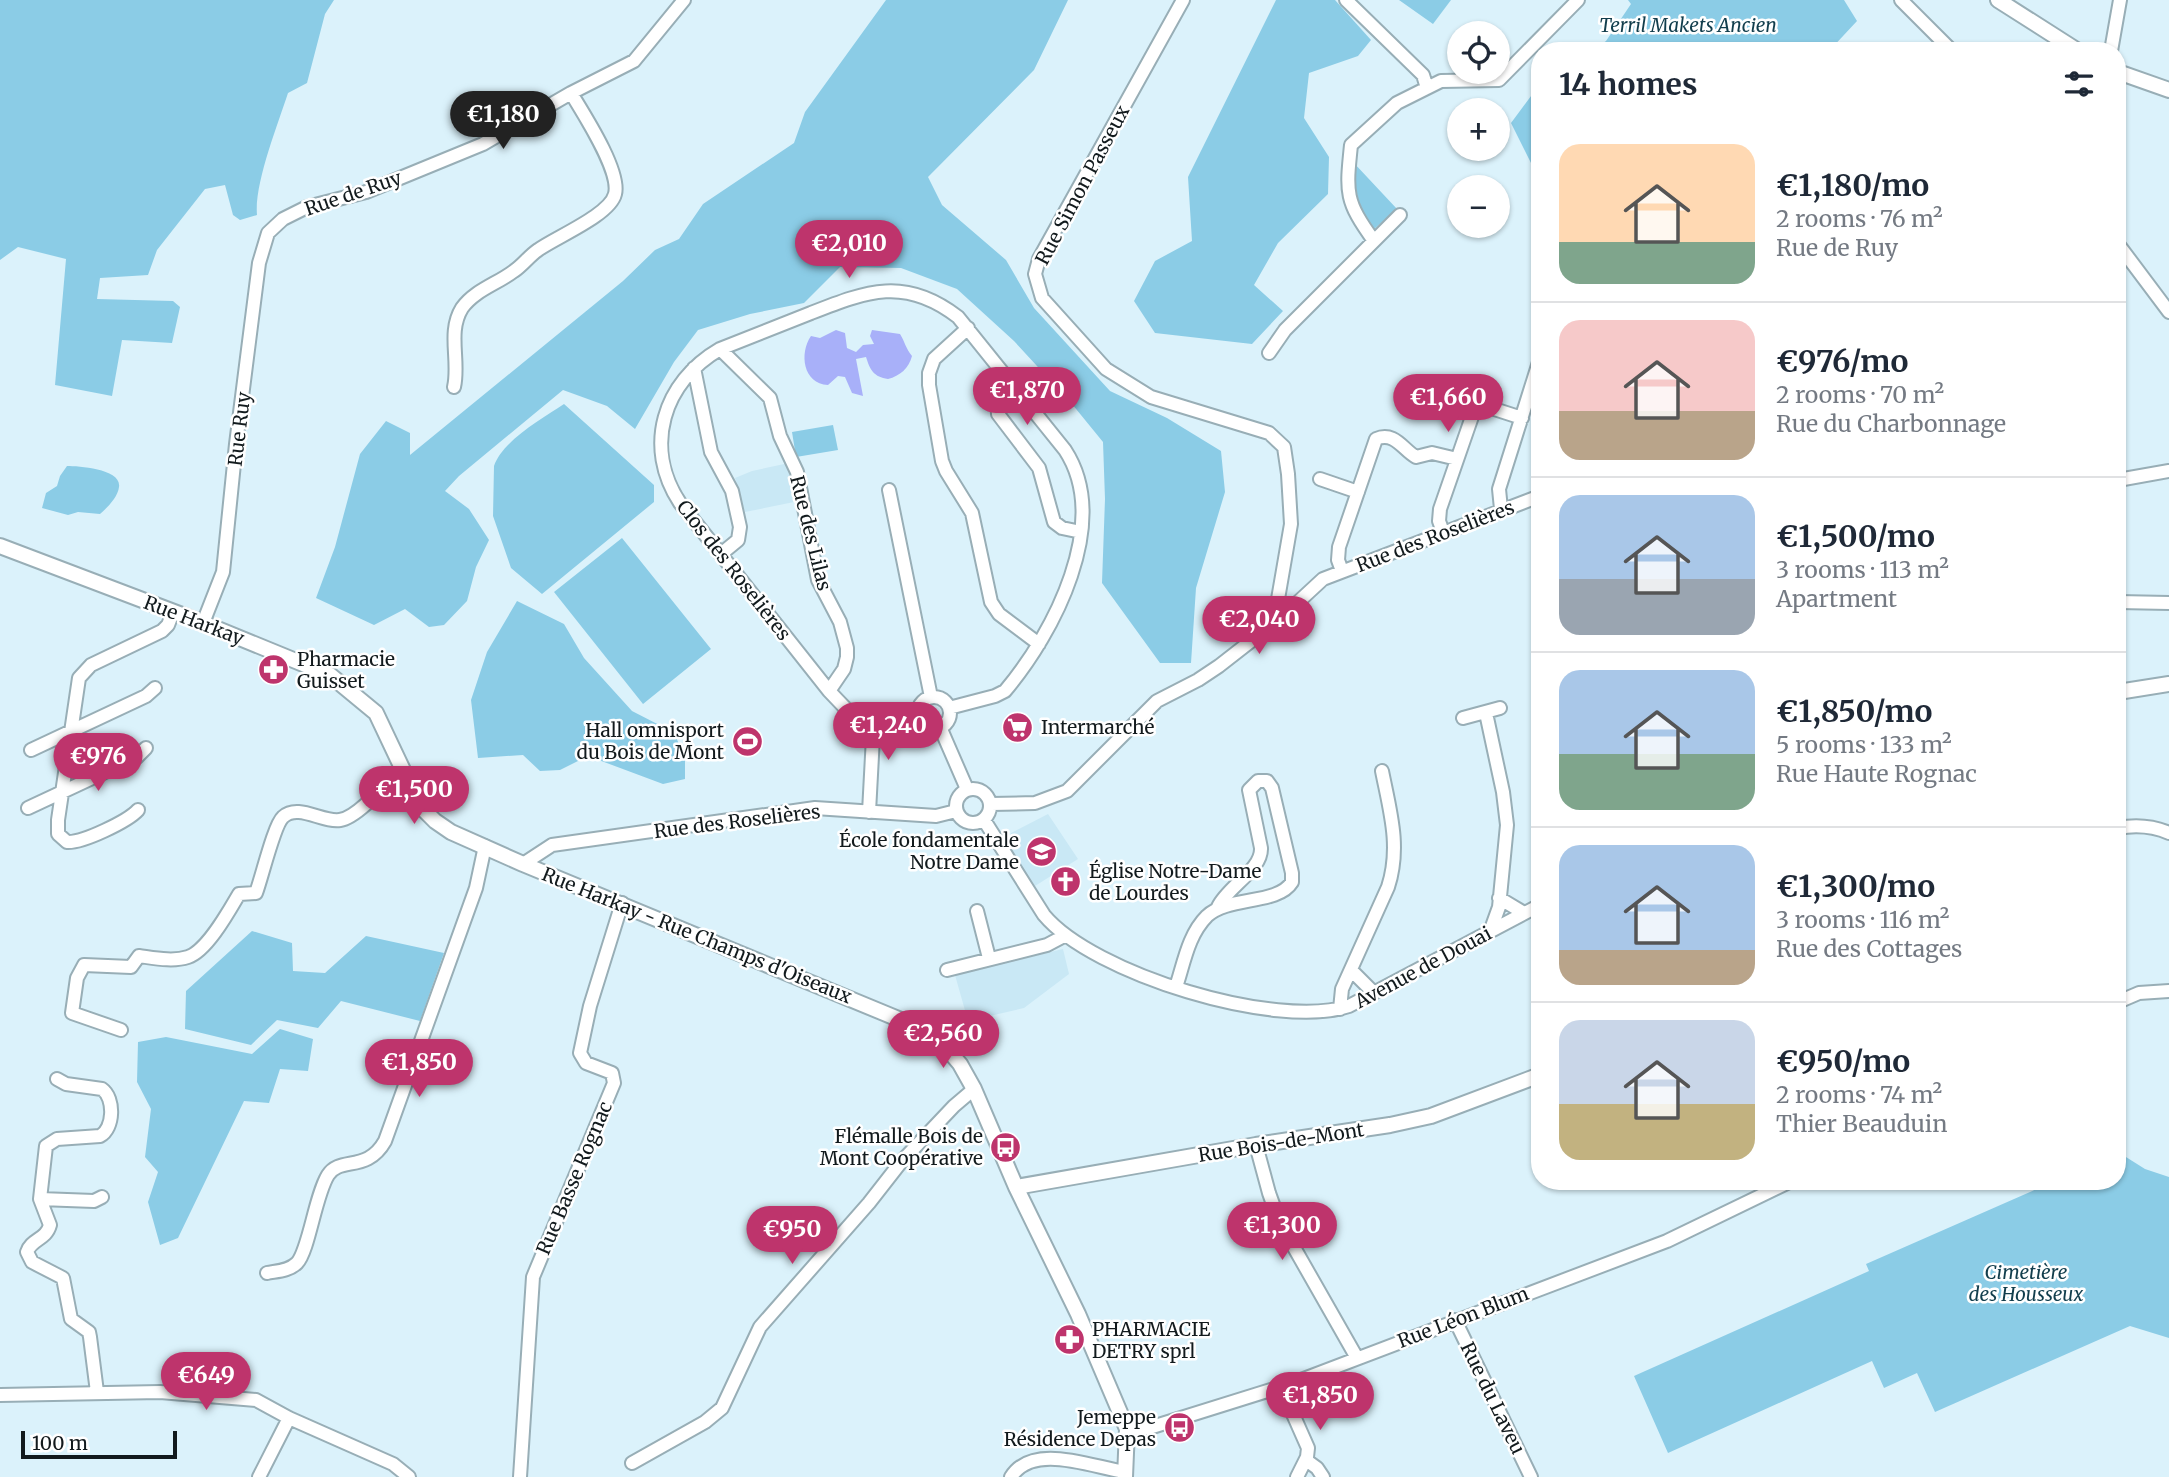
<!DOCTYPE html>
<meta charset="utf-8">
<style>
:root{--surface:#fff;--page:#f2f2f3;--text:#1f2937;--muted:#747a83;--line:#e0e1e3;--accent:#be346c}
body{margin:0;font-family:Merriweather,serif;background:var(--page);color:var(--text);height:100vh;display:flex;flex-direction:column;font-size:26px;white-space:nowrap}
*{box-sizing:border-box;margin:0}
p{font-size:23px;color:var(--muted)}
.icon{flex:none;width:38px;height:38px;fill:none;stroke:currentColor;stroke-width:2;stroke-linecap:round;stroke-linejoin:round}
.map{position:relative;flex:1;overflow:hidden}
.details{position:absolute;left:1531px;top:42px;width:595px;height:1148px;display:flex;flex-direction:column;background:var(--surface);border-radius:28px;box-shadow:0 2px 5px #0004}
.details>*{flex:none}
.buttons{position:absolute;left:1447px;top:21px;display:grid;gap:14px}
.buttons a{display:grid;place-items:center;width:63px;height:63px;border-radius:50%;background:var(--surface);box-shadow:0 2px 5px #0004;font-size:35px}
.scale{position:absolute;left:21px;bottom:18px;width:156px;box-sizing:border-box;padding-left:7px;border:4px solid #121a1d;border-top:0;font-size:19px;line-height:24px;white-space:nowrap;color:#121a1d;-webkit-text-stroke:5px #fff;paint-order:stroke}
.price{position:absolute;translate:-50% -60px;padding:0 16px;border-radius:24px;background:var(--accent);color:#fff;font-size:23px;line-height:46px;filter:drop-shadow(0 2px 4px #0008)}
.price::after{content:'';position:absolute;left:50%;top:42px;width:21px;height:16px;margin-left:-10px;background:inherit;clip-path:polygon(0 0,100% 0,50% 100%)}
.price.on{background:#222;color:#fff}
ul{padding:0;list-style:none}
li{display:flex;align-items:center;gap:21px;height:175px;padding:0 28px}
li+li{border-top:2px solid var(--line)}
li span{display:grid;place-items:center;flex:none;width:196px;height:140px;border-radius:21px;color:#555}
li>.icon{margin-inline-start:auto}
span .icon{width:84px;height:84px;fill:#fffc;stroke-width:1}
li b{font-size:30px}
h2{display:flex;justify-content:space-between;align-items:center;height:84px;padding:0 28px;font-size:30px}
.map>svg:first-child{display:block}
.built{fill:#c9e8f5}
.green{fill:#8bcce6}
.water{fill:#a8b0f9}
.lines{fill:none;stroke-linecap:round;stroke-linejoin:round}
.minor-casing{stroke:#98aeb6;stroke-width:16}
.tertiary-casing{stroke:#98aeb6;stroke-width:18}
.minor{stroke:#fff;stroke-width:12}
.tertiary{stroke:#fff;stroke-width:14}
.labels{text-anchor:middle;stroke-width:5;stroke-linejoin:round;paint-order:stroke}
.park-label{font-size:19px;font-style:italic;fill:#123e4d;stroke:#fff}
.street-label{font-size:19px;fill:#121a1d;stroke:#fff}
.poi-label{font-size:19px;fill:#121a1d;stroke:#fff;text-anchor:start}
</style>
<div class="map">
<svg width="2169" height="1477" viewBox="0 0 2169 1477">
<rect width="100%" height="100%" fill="#dbf2fb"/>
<path class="built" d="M789,463l10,38 -54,11 -10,-34 17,-7z
M1048,814l30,45 -43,27 -29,-42 5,-11z
M1063,949l6,25 -45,34 -56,13 -13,-46z"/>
<path class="green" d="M0,0h334l-9,14 -18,69 -19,10c-10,31 -34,91 -31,122l-17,5 -7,-5 -8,-30 -20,4 -48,61 -9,25 -48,3 -3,21 76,2 7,6 -8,36 -50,-3 -10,56 -57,-11 11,-126 -48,-12 -18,13z
M886,0h182l-34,70 -106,107 14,28 64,55 28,48 76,83 57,27 54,33 4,41 -29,96 -5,75h-31l-58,-80 3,-84 -2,-57 -31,-38 -58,-63 -57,-52 -56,-21 -61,-1 -36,36 -54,11 -52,16 -24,32 -39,67 -28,-23 -44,-16 -104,86 -14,15 24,18 20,31 -13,27 -9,34 -23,24 -15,2 -24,-18 -31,16 -58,-27 19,-51 25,-93 26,-33 24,12v22l213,-174 32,-31 24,-11 24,-35 91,-61 11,-31z
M1276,0h59l36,40 -13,16 -49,17 -5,45 25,39 -1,37 -50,49 -24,42 29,26 -31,33 -97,-11 -21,-32 21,-40 37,-20 -4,-64z
M1399,0h52l-18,24z
M1628,0h216l13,21 -28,30h-237l14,-10 25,-37z
M1540,87v94l-29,-58 23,-31z
M1353,162l44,47 -24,21c-19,-23 -18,-39 -20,-68z
M564,404l90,81v17l-112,92 -31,-26 -18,-52 1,-50c8,-25 49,-48 70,-62z
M833,425l5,25 -42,7 -4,-25z
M67,466c12,0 55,3 52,21 -1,10 -12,21 -19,27l-22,-2 -10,3 -26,-7 4,-15 11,-7 3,-10z
M622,538l89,111 -68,55 -89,-112z
M517,601l47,23 20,34 48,53 37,19 7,7 9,22v20l-22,5 -75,-28 -28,14 -20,1 -17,-16 -45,3 -7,-58 16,-48z
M252,931l40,12 1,28 32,2 41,-37 78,17 -24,68 -79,-20 -23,27 -41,-8 -26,25 -66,-16 1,-38z
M280,1029l33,10 -5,32 -28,-2 -11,34 -25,-2 -66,137 -18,7 -12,-43 10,-30 -13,-15 6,-48 -14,-27 1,-40 28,-5 86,17z
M2118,1152l27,17 24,8v161l-39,-12 -195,86 -18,-39 -33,15 -12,-27 -204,92 -34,-77 235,-105 -3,-7 189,-83h63z"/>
<path class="water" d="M836,330l9,3 2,15 9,4 7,-7 11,-1 -4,-8 2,-6 28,4c5,8 6,15 12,22 -3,12 -12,20 -24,23 -14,-2 -18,-9 -22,-22l-10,2 7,37 -11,-3 -7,-16 -7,-1 -10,9c-25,-1 -29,-32 -17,-49l9,2z"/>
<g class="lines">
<defs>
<path id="minor" d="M1183,0l-144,259 -4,15 7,24 64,71 45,28 118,36 15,14 4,27 3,50 -13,75 5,17
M1346,0l77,75 4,13
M1901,0l51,51
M2111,51l9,-51
M1374,241l26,-26
M2118,244l51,68
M968,328l-34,31 -5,14v12l13,76 4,10 26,42 19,89 8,12 40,30
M720,349l50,49 10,38 17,36 21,108 22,42 7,26v9l-3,12 -15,22
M1269,353l16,-23 89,-89c-29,-40 -28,-48 -23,-96l46,-42 44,-22 58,-1 79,-80
M694,368l17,84 21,39 8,36 -2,13 -17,14
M1014,385l-17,16 1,13 41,54 15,54 8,6 19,4
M454,387c6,-26 -7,-55 8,-79 13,-18 35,-24 52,-37 9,-6 15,-15 24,-21 18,-13 72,-35 77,-56 6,-23 -32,-81 -44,-101
M1320,479l38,13
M2118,480l51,-9
M889,490l42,207
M1501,509l-2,-20 41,-130
M1443,532l-4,-11 1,-12 35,-101 10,-2 37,12
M1342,571l-4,-11 1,-13 37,-108c19,-8 27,11 40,18l16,-4 25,6
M2118,602l51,1
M203,623l20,-51 13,-128 23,-181 9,-30 15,-14 24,-12 59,-15 117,-48 88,-51 63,-32 50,-61
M918 713a16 16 0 1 1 32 0a16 16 0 1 1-32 0Z
M1486,713l17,79 4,33 -8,82 -9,25
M1463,718l37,-10
M940,727l27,62
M873,737l-44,-46 -149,-188c-37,-56 -17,-121 40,-154 30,-12 60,-24 91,-36 56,-22 94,-37 147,4l107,133c47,72 -11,183 -60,241l-10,5 -46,12
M31,750l115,-54 9,-8
M956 806a17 17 0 1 1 34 0a17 17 0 1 1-34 0Z
M991,804l44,-1 32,-12 90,-90 41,-21 21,-14 64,-50 40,-37 217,-83
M28,808l109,-51 9,-9
M138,810c-10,11 -55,33 -71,32l-9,-8v-14l21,-142 12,-13 71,-34 6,-6 5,-13
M869,812l4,-75 46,-18
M984,820l60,95c49,59 233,115 305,91l191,-101
M2118,828c17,-3 35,-2 51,5
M523,864l29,-19 263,-37 121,8 20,-5
M1499,898l25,15
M977,911l12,47
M947,970l100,-25 17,-9
M1351,970l23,23
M1176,987c8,-24 12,-52 31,-71 21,-20 71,-11 85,-34v-9l-20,-85 -5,-7h-9l-9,9 12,58c1,22 -33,38 -43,59
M2118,1002l21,-9 30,-2
M1340,1009l2,-20 46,-102c13,-40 2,-76 -6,-116
M121,1030l-49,-17 5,-35 7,-13 47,2 8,-11c15,2 34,6 49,1 19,-6 41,-46 51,-63l17,-1c6,-16 18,-68 27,-76 15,-14 40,6 57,3 19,-3 48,-39 61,-52
M57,1079l9,5 36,5c13,9 12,40 -2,47l-43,3 -11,7 -6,53 10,26c-4,15 -19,14 -23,27l5,10 31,16 8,41 18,13 1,5 7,55
M1256,1145l13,48 10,28 78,137
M40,1199l54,2 8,-4
M267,1273c10,-2 22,-2 30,-10 12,-13 18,-67 31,-88 12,-19 39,-2 57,-34l91,-253 9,-42
M1455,1320l76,157
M1281,1387l27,61 -1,9 -10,20
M0,1395l160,-3 96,8 33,18 104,46 16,13
M1127,1429l22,-1 144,-45 374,-142 124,-60
M1306,1460l11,8 6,9
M632,1463l73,-41 17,-14 38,-81 109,-124 32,-41 53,-56 20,-17
M259,1477l30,-59
M520,1477l13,-200 81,-194 -2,-10 -26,-10 -6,-10 10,-47 32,-103
M1011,1477c22,-35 81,-10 114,-5"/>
<path id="tertiary" d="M1998,0l80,51
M2118,72l51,18
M0,546l203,77 127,52 46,38 44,93 15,15 16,11 72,32 390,161 17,10 18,15 12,14 14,25 42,98 62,127 49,115 -2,48
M2118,692l51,-8
M1016,1187l240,-42 134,-20 41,-9 109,-41"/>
</defs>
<use href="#minor" class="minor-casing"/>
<use href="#tertiary" class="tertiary-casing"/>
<use href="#minor" class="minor"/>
<use href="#tertiary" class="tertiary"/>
</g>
<defs>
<symbol id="pharmacy-disc" viewBox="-11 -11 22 22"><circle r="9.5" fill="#be346c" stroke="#fff"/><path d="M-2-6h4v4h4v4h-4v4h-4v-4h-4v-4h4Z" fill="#fff"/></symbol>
<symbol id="supermarket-disc" viewBox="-11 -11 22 22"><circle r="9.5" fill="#be346c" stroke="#fff"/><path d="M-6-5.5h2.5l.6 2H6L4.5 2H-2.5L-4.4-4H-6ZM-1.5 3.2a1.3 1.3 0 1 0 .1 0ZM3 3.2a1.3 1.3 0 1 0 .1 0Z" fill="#fff"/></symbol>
<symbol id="stadium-disc" viewBox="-11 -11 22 22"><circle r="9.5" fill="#be346c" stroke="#fff"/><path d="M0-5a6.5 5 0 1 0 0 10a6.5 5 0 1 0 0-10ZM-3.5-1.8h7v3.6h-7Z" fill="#fff"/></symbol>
<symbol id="school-disc" viewBox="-11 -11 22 22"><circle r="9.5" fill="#be346c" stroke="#fff"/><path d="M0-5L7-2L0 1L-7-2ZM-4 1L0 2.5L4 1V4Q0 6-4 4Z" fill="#fff"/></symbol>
<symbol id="church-disc" viewBox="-11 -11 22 22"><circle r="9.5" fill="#be346c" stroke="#fff"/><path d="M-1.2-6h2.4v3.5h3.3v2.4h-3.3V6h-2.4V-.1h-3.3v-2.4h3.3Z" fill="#fff"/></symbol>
<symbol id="bus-disc" viewBox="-11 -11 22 22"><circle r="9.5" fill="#be346c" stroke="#fff"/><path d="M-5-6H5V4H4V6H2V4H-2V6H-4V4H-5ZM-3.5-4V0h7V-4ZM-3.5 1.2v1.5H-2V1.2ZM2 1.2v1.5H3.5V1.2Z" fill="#fff"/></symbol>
</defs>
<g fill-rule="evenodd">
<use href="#pharmacy-disc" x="256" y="652" width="35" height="35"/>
<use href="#supermarket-disc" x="1000" y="710" width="35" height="35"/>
<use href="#stadium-disc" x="730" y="724" width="35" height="35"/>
<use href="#school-disc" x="1024" y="834" width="35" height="35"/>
<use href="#church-disc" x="1048" y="864" width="35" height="35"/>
<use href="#bus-disc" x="988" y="1130" width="35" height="35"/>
<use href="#pharmacy-disc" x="1052" y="1322" width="35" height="35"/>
<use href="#bus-disc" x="1162" y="1410" width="35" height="35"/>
</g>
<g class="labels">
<g class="park-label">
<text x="1688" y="32">Terril Makets Ancien</text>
<text x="2026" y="1279">Cimetière<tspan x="2026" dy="22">des Housseux</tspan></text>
</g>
<g class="street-label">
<text transform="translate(1082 185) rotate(-62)" y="7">Rue Simon Passeux</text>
<text transform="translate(353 193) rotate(-19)" y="7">Rue de Ruy</text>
<text transform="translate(239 429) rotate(-83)" y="7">Rue Ruy</text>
<text transform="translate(811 533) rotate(76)" y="7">Rue des Lilas</text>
<text transform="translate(1435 536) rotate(-21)" y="7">Rue des Roselières</text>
<text transform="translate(734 570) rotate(52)" y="7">Clos des Roselières</text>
<text transform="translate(194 620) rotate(21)" y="7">Rue Harkay</text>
<text transform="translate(737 821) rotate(-7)" y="7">Rue des Roselières</text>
<text transform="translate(697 935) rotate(22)" y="7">Rue Harkay - Rue Champs d'Oiseaux</text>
<text transform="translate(1423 967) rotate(-28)" y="7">Avenue de Douai</text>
<text transform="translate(1281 1142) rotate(-9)" y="7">Rue Bois-de-Mont</text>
<text transform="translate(574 1178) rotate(-67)" y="7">Rue Basse Rognac</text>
<text transform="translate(1463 1317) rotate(-21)" y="7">Rue Léon Blum</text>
<text transform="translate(1493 1398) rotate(64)" y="7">Rue du Laveu</text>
</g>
<g class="poi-label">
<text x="297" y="666">Pharmacie<tspan x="297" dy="22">Guisset</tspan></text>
<text x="1041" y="734">Intermarché</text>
<text x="724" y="737" text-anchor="end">Hall omnisport<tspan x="724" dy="22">du Bois de Mont</tspan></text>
<text x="1019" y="847" text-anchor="end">École fondamentale<tspan x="1019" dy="22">Notre Dame</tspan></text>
<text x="1089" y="878">Église Notre-Dame<tspan x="1089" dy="22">de Lourdes</tspan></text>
<text x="983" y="1143" text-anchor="end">Flémalle Bois de<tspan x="983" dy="22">Mont Coopérative</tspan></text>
<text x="1092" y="1336">PHARMACIE<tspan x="1092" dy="22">DETRY sprl</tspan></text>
<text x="1156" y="1424" text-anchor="end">Jemeppe<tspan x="1156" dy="22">Résidence Depas</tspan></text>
</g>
</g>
</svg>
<div class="buttons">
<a><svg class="icon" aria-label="locate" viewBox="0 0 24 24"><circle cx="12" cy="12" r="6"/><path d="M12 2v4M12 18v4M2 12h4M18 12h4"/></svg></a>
<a>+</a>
<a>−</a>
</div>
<div class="scale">100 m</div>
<b class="price on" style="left:503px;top:151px">€1,180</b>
<b class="price" style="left:849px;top:280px">€2,010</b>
<b class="price" style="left:1027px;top:427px">€1,870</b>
<b class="price" style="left:1448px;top:434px">€1,660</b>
<b class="price" style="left:1259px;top:656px">€2,040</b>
<b class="price" style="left:888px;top:762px">€1,240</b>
<b class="price" style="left:98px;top:793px">€976</b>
<b class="price" style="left:414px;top:826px">€1,500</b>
<b class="price" style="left:943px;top:1070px">€2,560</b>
<b class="price" style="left:419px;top:1099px">€1,850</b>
<b class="price" style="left:1282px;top:1262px">€1,300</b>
<b class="price" style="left:792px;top:1266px">€950</b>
<b class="price" style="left:206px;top:1412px">€649</b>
<b class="price" style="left:1320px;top:1432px">€1,850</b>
<section class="details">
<h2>14 homes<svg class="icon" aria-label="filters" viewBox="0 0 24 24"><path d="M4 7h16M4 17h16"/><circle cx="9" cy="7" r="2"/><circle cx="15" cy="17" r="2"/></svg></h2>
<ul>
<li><span style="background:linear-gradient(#ffd9b3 70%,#7fa58c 0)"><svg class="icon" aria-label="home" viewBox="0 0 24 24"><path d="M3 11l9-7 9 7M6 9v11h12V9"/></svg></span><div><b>€1,180/mo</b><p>2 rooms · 76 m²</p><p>Rue de Ruy</p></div></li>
<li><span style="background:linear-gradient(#f6c9c9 65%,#b9a48a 0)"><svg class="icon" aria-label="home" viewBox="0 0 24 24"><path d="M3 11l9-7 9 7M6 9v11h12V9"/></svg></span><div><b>€976/mo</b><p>2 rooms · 70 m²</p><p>Rue du Charbonnage</p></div></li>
<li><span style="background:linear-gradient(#a9c7e8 60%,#9aa5b1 0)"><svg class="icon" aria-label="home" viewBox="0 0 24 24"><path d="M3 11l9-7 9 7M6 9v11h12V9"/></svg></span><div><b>€1,500/mo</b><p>3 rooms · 113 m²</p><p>Apartment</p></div></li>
<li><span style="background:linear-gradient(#a9c7e8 60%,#7fa58c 0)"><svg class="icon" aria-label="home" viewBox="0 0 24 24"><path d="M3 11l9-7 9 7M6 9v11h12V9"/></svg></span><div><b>€1,850/mo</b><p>5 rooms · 133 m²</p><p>Rue Haute Rognac</p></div></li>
<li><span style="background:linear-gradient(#a9c7e8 75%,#b9a48a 0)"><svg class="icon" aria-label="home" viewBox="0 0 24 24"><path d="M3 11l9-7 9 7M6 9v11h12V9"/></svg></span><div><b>€1,300/mo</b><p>3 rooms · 116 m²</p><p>Rue des Cottages</p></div></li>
<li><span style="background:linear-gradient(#c9d6e8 60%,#c2b280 0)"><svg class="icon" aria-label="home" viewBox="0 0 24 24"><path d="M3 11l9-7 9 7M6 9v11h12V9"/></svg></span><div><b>€950/mo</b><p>2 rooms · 74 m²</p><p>Thier Beauduin</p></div></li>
</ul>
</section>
</div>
